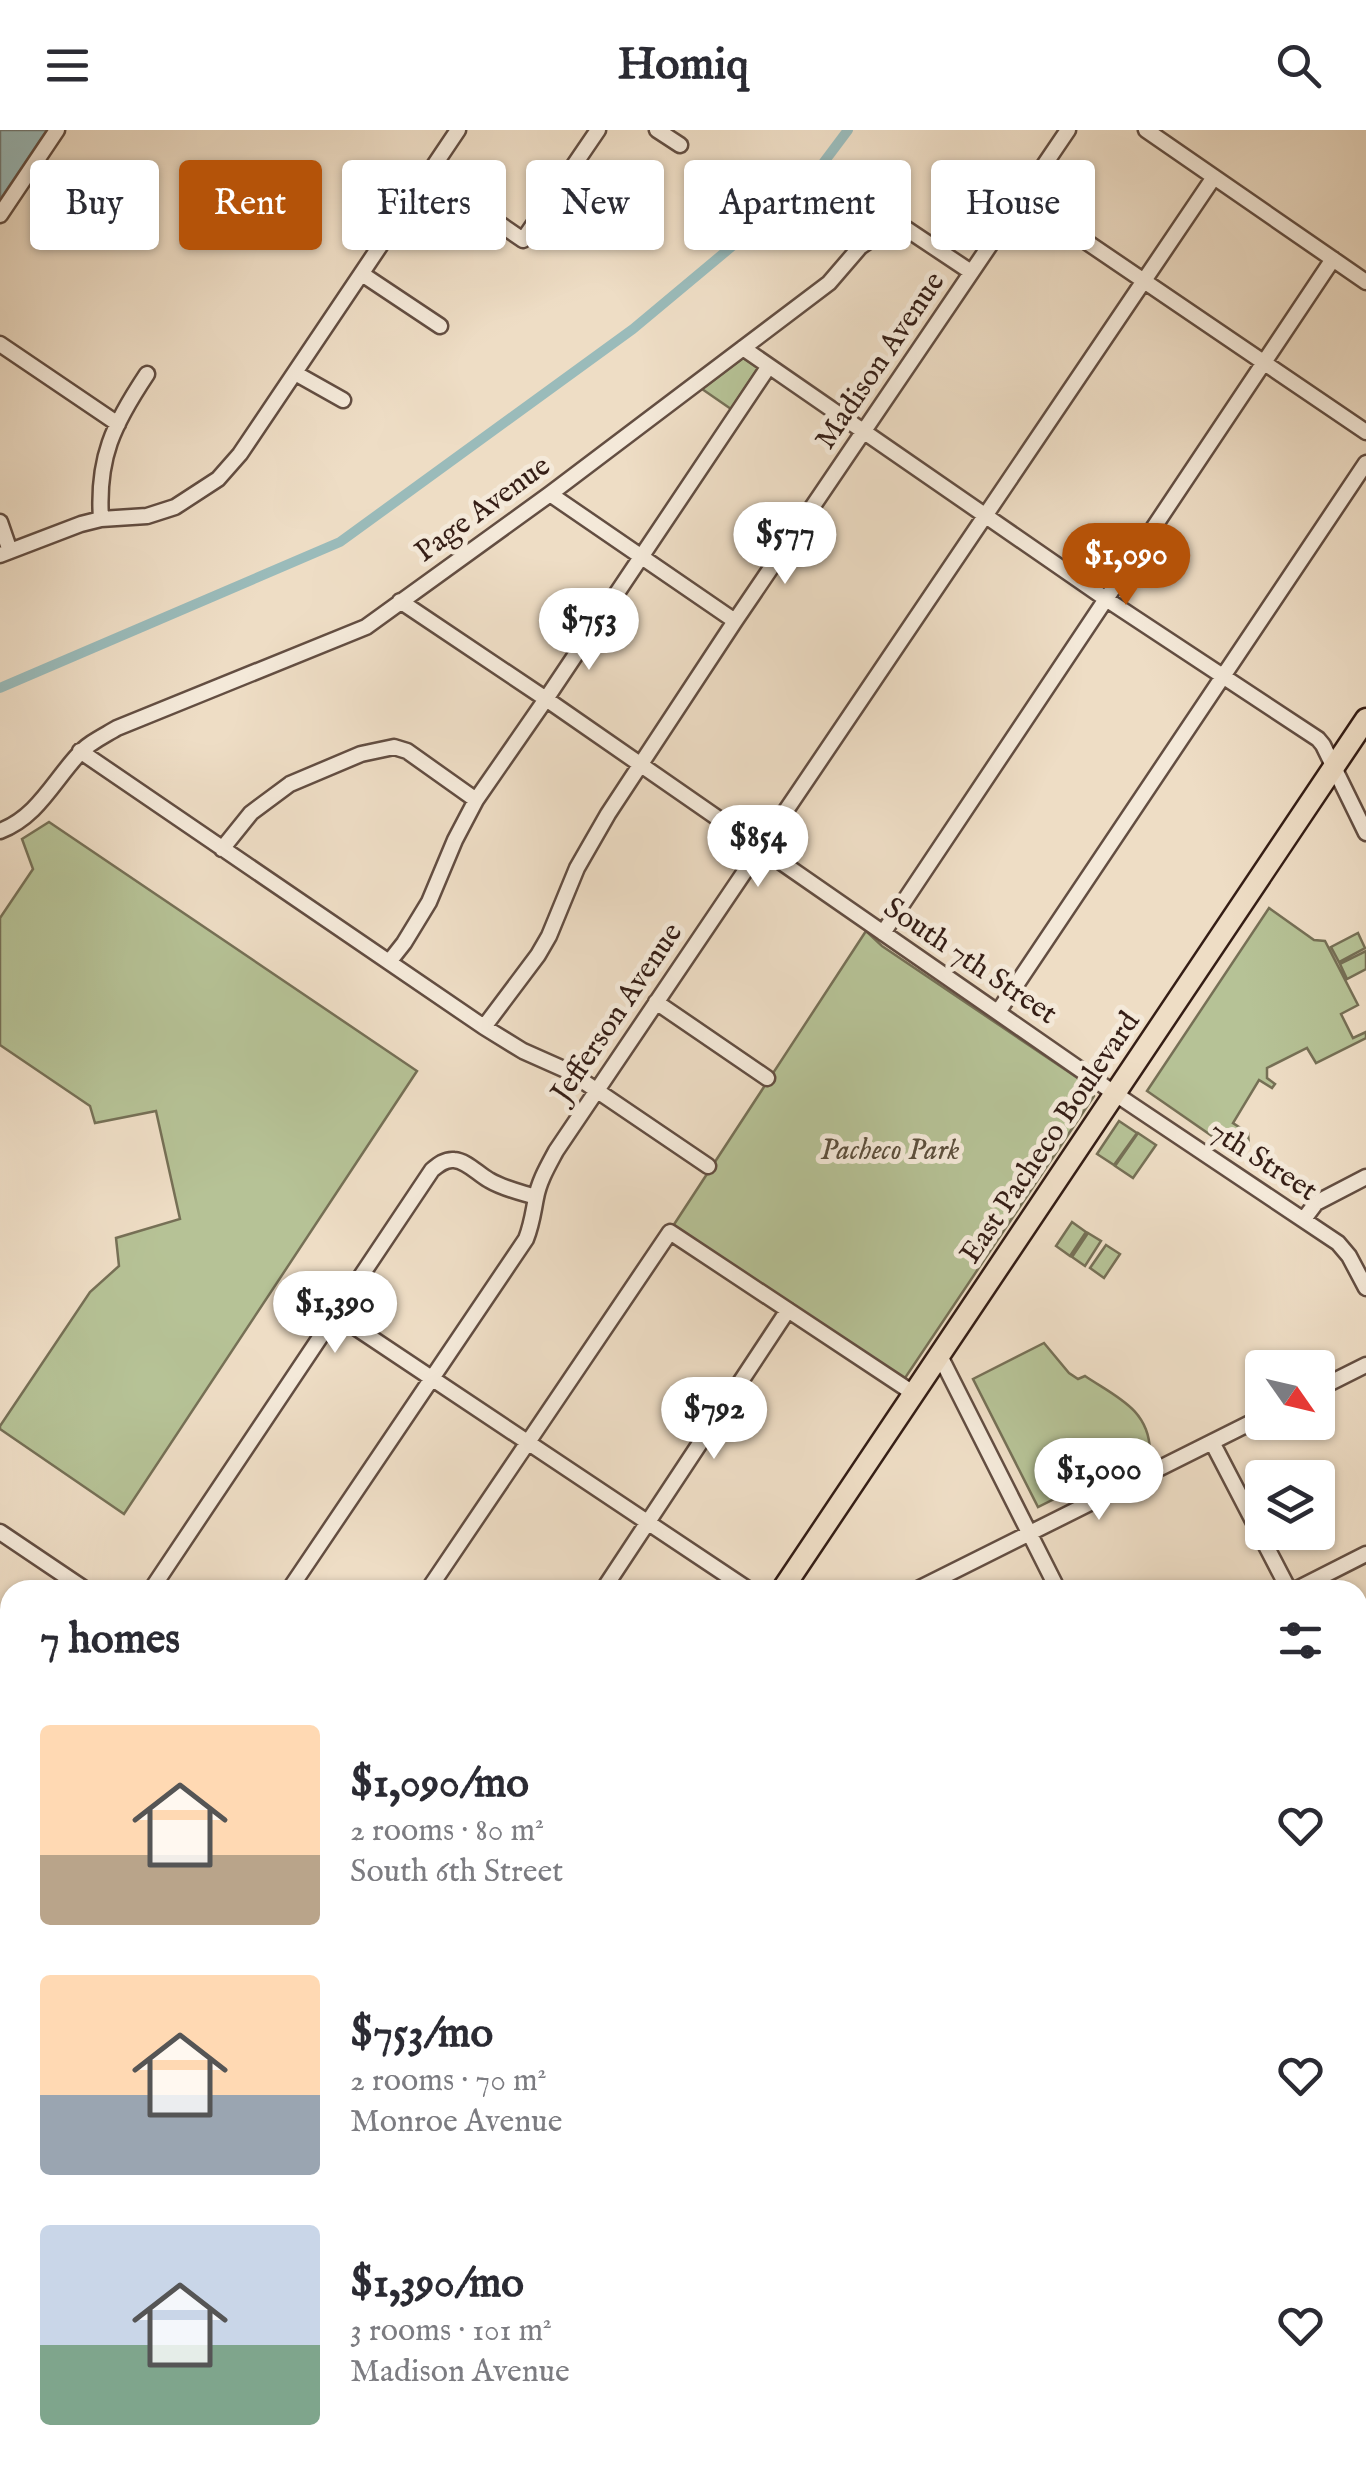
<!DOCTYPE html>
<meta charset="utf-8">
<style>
:root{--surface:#fff;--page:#f2f2f3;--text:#2b2b33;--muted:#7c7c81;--accent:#b45309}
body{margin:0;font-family:"IM FELL English",serif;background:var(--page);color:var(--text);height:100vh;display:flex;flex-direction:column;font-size:38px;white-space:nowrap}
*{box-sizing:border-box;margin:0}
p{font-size:32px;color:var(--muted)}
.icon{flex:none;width:55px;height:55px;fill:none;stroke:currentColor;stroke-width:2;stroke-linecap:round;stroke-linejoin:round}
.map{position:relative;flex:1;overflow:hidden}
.details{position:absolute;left:0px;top:1450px;width:1368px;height:892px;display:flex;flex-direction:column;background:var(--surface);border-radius:30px 30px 0 0;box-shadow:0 2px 8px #0004}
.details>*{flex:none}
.hud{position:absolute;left:30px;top:30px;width:1308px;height:90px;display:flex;gap:20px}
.needle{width:65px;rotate:124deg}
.tools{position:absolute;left:1245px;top:1220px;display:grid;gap:20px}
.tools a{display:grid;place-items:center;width:90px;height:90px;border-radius:10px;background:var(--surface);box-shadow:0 2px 8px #0004;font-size:50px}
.price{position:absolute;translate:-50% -85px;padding:0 22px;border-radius:35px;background:#fff;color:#222;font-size:32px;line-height:65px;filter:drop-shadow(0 2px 5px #0008)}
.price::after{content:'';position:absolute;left:50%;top:60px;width:30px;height:22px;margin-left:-15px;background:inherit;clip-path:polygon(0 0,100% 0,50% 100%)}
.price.selected{background:var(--accent);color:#fff}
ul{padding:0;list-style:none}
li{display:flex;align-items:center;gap:30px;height:250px;padding:0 40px}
li span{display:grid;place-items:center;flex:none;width:280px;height:200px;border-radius:10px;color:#555}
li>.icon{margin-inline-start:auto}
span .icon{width:120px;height:120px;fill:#fffc;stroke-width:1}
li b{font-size:42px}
h2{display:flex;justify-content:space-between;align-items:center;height:120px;padding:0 40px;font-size:42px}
.pill{padding:0 35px;border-radius:10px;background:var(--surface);box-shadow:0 2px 8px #0004;font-size:35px;line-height:90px}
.pill.selected{background:var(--accent);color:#fff}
header{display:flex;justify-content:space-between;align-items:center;height:130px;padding:0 40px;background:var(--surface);font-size:45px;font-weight:700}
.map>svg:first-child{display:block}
.green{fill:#b6c296;stroke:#767056;stroke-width:2.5}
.water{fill:#9abbba;stroke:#727c78;stroke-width:2.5}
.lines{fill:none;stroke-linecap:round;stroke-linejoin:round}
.canal{stroke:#9abbba;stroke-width:10}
.minor-casing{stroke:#634e42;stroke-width:19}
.major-casing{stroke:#351e16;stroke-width:22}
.highway-casing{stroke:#351e16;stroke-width:25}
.minor{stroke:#f4e9d9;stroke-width:14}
.major{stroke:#eeddc5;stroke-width:18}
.highway{stroke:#eeddc5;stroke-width:20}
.labels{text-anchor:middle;stroke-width:10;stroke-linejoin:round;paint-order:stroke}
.street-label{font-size:30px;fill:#351e16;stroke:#f4e9d9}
.park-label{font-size:30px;font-style:italic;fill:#5c4f3c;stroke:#f4e9d9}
</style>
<header><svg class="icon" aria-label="menu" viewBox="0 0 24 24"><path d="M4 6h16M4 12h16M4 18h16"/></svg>Homiq<svg class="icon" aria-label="search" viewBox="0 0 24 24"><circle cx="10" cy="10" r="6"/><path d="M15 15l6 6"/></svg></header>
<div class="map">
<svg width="1366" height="2341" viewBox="0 0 1366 2341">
<rect width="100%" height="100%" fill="#eeddc5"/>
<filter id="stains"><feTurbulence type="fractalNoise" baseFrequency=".002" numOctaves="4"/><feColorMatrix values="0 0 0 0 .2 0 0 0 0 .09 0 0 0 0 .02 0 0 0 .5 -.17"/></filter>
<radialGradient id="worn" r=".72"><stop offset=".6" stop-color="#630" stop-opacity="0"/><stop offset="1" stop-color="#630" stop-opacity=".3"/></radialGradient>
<path class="green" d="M743,228l15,10 -27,41 -29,-20z
M49,692l368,249 -293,443 -124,-85v-3l90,-134 29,-26 -3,-28 64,-19 -24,-108 -61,12 -5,-17 -90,-61v-127l33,-49 -11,-30z
M1269,778l45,32 11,1 33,64 -17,9 12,24 13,-6v6l-50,25 -9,-15 -40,20v10l8,6 -3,4 -13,-8 -26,43 15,10 1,13 -3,3 -29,-19 -5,6 -65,-45z
M866,801l16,15 209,141 3,9 -191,285 -230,-155z
M1358,803l7,15 -26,14 -8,-15z
M1366,821v18l-19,10 -7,-15z
M1119,991l18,12 -23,32 -17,-11z
M1138,1003l18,12 -23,33 -18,-12z
M1072,1092l14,10 -16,24 -14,-10z
M1088,1103l13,8 -16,25 -13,-9z
M1106,1115l14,9 -16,24 -14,-10z
M1044,1213l25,30 9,6 7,-3c31,21 64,33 65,75l-112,56 -65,-128z
M1366,1692v124l-8,4v-124z
M69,2332h99v1l-17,8h-99z
M740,2332l13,9h-274l-9,-8z"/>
<path class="water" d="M0,0h47l-47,70z"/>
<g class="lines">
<path class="canal" d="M0,558l340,-146 293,-213 176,-147 39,-52"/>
<defs>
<path id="minor" d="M657,0l23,15
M1146,0l220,152
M428,45l95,65 75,-110
M1022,68l344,234
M0,85l57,-85
M362,144l78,52
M0,214l118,80
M743,218l363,251 212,140 5,6 43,88
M295,243l48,27
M550,364l185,127
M101,389c-4,-61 12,-94 46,-145
M0,392l10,29
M0,425l81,-31 20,-5 46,-3 28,-9 43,-28 22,-25 218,-324
M400,471l146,98 568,394 224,150 11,13 17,32
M80,621l404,276 39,24 45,20 140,95
M0,701c37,-14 53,-49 78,-76 10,-12 26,-19 39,-27l249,-101 184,-133 279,-211 31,-36 22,-15 23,-4 66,44
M222,719l29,-36 39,-29 71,-30 33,-7 13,4 69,49
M883,803l450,-674
M389,832l15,-19 25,-41 26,-62 21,-40 70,-101 223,-333
M656,872l111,76
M998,882l368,-549
M484,897l54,-72 11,-19 28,-68 31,-54 127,-193 333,-491
M1304,1089l12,-16 50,-26
M337,1185l412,275
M939,1224l119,236
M1318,1259l48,-24
M1212,1312l77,148
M0,1402l86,58
M151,1460l281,-420c6,-5 13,-11 22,-10 13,1 24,14 35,20 15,9 31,12 47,17
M289,1460l237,-351c6,-15 7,-26 10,-41 3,-17 12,-32 20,-47l658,-974
M428,1460l242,-358 243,161
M603,1460l185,-280
M916,1460l346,-173
M1295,1460l71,-36
M1358,1599l7,17
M1358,1834l8,-4
M1358,2026l8,-5
M1358,2057l8,17
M1358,2216l8,-4
M886,2332l12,9
M1349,2332l13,9
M788,2341l6,-9
M973,2341l6,-9
M1148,2341l6,-9
M1324,2341l6,-9"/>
<path id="major" d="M0,2036l10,6
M428,2332l12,9"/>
<path id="highway" d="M782,1460l584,-871
M183,2341l5,-9
M203,2341l6,-9"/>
</defs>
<use href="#minor" class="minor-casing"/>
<use href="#major" class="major-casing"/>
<use href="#highway" class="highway-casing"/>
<use href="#minor" class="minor"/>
<use href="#major" class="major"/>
<use href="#highway" class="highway"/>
</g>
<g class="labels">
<g class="street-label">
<text transform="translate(879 230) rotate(-56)" y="10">Madison Avenue</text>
<text transform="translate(482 378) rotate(-36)" y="10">Page Avenue</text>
<text transform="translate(971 830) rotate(34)" y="10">South 7th Street</text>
<text transform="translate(616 882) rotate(-56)" y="10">Jefferson Avenue</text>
<text transform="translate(1049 1007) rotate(-56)" y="10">East Pacheco Boulevard</text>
<text transform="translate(1264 1030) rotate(33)" y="10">7th Street</text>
</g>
<g class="park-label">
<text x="890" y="1029">Pacheco Park</text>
</g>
</g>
<rect width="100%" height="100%" filter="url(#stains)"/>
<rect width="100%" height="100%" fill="url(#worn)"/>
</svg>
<div class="tools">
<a><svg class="needle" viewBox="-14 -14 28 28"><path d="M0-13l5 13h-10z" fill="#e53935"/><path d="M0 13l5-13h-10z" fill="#7c7c81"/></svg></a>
<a><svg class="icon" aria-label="layers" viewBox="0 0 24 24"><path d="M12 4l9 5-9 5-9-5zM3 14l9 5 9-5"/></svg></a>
</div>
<b class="price" style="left:785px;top:457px">$577</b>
<b class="price selected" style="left:1126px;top:478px">$1,090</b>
<b class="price" style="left:589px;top:543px">$753</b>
<b class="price" style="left:758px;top:760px">$854</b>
<b class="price" style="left:335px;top:1226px">$1,390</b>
<b class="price" style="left:714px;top:1332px">$792</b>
<b class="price" style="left:1099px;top:1393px">$1,000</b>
<div class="hud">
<a class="pill">Buy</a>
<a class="pill selected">Rent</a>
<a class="pill">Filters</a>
<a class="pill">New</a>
<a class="pill">Apartment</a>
<a class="pill">House</a>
</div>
<section class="details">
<h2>7 homes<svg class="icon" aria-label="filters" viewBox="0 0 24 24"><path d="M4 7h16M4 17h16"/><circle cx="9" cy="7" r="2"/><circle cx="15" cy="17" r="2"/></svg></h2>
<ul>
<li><span style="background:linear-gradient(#ffd9b3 65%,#b9a48a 0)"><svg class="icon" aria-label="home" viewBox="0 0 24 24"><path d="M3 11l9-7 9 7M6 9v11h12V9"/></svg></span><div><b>$1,090/mo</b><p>2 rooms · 80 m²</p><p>South 6th Street</p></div><svg class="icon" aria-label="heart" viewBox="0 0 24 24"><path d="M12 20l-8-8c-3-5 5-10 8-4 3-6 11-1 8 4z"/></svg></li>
<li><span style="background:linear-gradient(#ffd9b3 60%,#9aa5b1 0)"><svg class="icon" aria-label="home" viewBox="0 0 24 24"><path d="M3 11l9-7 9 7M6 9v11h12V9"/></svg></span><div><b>$753/mo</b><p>2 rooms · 70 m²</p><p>Monroe Avenue</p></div><svg class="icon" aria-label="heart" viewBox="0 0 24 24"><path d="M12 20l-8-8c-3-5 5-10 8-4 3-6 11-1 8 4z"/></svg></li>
<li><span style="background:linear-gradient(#c9d6e8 60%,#7fa58c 0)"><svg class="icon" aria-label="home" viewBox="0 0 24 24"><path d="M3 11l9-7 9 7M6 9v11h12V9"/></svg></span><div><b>$1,390/mo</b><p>3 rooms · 101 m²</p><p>Madison Avenue</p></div><svg class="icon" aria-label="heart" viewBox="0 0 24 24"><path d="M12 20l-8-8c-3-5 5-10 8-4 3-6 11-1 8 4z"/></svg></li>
</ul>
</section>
</div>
